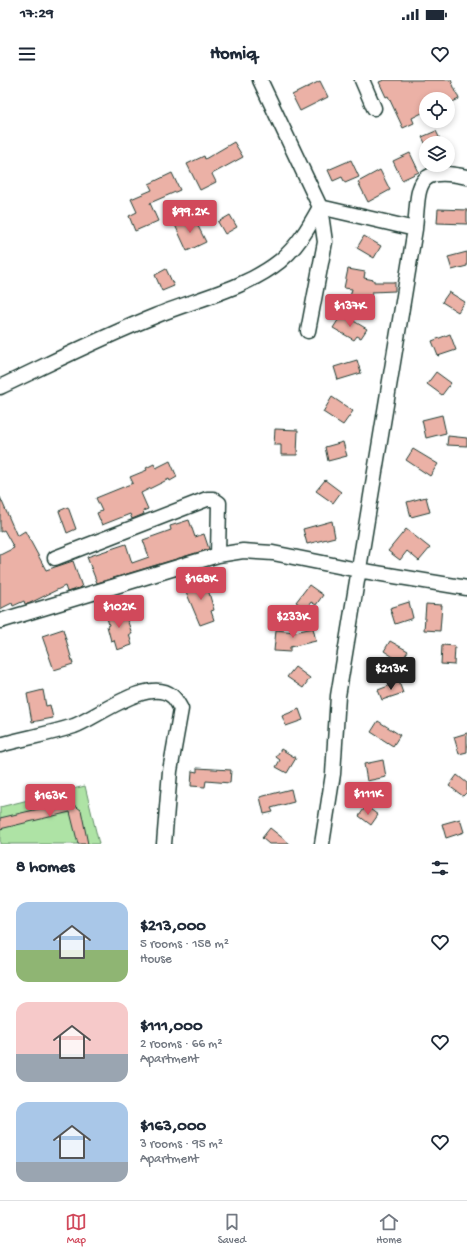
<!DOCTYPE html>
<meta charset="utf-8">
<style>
:root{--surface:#fff;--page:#f6f6f7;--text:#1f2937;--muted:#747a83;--line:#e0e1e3;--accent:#d1495b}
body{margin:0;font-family:"Gochi Hand",sans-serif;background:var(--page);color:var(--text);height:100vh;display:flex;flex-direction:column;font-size:15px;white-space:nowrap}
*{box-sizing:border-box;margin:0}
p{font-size:13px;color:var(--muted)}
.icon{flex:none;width:22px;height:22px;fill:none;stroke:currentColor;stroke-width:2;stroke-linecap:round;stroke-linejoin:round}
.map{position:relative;height:764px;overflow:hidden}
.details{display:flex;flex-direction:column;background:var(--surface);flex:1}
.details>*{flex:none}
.buttons{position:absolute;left:419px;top:12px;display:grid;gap:8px}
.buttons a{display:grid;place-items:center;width:36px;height:36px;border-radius:50%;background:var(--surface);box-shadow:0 2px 6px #0003;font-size:20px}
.price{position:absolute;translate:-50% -34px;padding:0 9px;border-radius:4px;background:var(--accent);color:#fff;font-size:13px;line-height:26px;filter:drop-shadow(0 1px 2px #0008)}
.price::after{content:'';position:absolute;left:50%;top:24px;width:12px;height:9px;margin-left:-6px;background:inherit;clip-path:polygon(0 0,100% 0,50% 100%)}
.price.active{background:#222;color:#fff}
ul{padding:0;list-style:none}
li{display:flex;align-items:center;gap:12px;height:100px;padding:0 16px}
li span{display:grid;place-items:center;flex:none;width:112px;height:80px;border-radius:12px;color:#555}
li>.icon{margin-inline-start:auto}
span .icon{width:48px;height:48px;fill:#fffc;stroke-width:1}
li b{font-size:17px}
h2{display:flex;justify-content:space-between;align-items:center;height:48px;padding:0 16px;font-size:17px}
.status{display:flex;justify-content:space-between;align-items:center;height:28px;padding:0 20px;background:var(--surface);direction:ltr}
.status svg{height:11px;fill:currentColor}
header{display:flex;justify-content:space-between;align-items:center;height:52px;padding:0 16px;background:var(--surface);font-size:18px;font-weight:700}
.dock{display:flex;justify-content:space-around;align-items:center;height:56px;border-top:1px solid var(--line);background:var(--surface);font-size:11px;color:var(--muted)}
.dock a{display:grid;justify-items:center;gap:2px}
.dock .active{color:var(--accent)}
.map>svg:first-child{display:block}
.green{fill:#aee3a5;stroke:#66906c}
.building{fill:#ebb1a6;stroke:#1f3d34}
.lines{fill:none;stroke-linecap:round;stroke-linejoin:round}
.minor-casing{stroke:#1f3d34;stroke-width:17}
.minor{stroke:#fff;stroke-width:14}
</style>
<div class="status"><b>17:29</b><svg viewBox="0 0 49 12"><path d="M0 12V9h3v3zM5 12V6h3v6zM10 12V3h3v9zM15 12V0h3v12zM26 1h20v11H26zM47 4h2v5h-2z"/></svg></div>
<header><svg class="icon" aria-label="menu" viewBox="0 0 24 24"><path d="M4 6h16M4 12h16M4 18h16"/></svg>Homiq<svg class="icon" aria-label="heart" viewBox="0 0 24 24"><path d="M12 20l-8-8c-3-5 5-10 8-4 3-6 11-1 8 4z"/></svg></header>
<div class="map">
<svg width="467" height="764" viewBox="0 0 467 764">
<rect width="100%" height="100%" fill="#fff"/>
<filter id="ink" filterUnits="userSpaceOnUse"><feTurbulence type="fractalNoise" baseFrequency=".025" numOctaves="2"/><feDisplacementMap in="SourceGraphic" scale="8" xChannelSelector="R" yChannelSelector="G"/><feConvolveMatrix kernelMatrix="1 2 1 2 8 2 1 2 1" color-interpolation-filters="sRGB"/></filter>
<g filter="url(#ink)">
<path class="green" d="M85,706l14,58h-99v-37z"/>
<path class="building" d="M384,0h67l8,19 -11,5v-5h-22v12l-14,7 2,5 -11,5 -15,-32 -2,1 -7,-15z
M320,1l8,16 -28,14 -8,-16z
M436,51l4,8 -14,4v2l-4,-8z
M234,62l9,15 -31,17 4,8 -16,8 -13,-26 17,-8 1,3z
M410,73l9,19 -17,8 -9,-19z
M351,80l8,17 -14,6 -3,-6 -9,4 -5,-11z
M380,90l10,20 -22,12 -10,-20z
M172,93l8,17 -30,13 8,18 -23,10 -6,-15 8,-4 -6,-13 21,-9 -3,-6z
M438,129l29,1v14l-30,-1z
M230,135l7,12 -12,7 -7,-12z
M193,136l13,26 -19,9 -12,-26z
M364,156l17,10 -7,12 -17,-10z
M467,172v14l-15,4 -4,-13z
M166,189l8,17 -12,5 -7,-16z
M348,189l17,3 -1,6 10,2v2h21v9l-23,1 -2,8 -20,-3 2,-8 -8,-1z
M449,212l16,10 -7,10 -16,-10z
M342,234l25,15 -6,9 -4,-2 -3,4 -21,-12z
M450,254l6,16 -18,6 -6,-15z
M357,280l4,13 -23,7 -4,-13z
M436,292l15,11 -9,12 -15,-11z
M332,317l21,14 -10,14 -20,-13z
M442,335l4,18 -20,5 -4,-18z
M275,349l23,1 -1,25h-16v-10h-7z
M448,356l19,2v8l-20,-1z
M343,362l4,14 -19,5 -3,-14z
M413,369l25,15 -8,12 -24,-16z
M170,381l7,16 -7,4 -1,-2 -28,14 7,16 -5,2 1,3 -12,5 -2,-5 -28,11 -5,-12 5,-2 -6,-13 37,-15 -3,-6 17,-7 -1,-2 8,-4 2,4z
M325,400l16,12 -8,11 -17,-12z
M0,417l17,39 8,-5 21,39 27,-9 9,26 -15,5 -2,-6 -37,18h-3l-1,-3 -11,5 -1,-3 -12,6v-54l14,-7 -10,-18 -4,2z
M426,417l4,15 -19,5 -4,-15z
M68,427l8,22 -9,4 -8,-22z
M189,440l6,17 9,-3 5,15 -112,34 -10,-26 39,-13 6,19 17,-6 -6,-17 28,-10 -1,-4z
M332,441l3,16 -28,7 -4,-15z
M406,449l24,19 -11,13 -12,-10 -7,9 -12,-9z
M205,499l9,31 -3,1 3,9 -14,5 -16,-38z
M309,505l14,10 -7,10 -5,-3 -5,7 -10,-7z
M409,522l4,16 -18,6 -5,-16z
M426,524l16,1 -2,26 -16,-1z
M122,529l3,11 2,-1 5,15h-3l3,11 -15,5 -3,-10 -3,1 -4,-15 2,-1 -3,-11z
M313,548l3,13 -26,6v5l-16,-1 2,-21 19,2z
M63,549l10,35 -19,6 -12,-34z
M390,561l18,10 -7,11 -17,-11z
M442,565l13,1 -1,19 -13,-1z
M295,587l15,11 -7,10 -16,-11z
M399,602l4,11 -21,7 -4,-10z
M43,610l3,16 4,-1 3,13 -21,4 -5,-28z
M299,629l4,11 -17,6 -4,-10z
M378,641l22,14 -7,11 -22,-14z
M467,653v19l-8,2 -5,-17z
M281,669l15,9 -9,15 -11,-6 4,-7 -4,-3z
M383,680l3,17 -19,4 -3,-17z
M197,688l34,2 -1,13 -24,-2 -1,6 -14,-1 1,-15 5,1z
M457,695l10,8v9l-4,4 -14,-10z
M291,709l3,13 -23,6 2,4 -9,2 -4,-17z
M67,720l14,10 7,34h-10l-8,-32 -70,17v-11l68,-16z
M366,726l12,9 -7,10 -12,-9z
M460,739l4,13 -18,6 -4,-14z
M270,748l20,16h-21l-7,-6z"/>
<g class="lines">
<defs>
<path id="minor" d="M260,0l60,127 5,35 -17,89
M362,0l12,28
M320,127l95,22
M0,307c51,-24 102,-50 155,-71 41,-17 90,-27 125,-55 18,-15 29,-34 40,-54
M55,478l152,-59h6l6,4 -1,52
M0,541l218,-66 25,-4 30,2 85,17 109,18
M0,665c24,-7 50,-11 74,-19 22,-8 75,-50 98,-30 4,3 6,8 9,13l-11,62 -6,73
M322,764l11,-70 5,-78 77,-467c4,-43 -1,-64 52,-52"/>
</defs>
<use href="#minor" class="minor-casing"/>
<use href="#minor" class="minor"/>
</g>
</g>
</svg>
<div class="buttons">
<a><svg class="icon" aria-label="locate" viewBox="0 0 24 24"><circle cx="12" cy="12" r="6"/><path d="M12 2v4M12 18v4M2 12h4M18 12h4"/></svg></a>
<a><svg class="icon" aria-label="layers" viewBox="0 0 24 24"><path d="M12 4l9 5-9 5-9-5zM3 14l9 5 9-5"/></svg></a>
</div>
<b class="price" style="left:190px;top:154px">$99.2K</b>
<b class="price" style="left:350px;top:248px">$137K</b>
<b class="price" style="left:201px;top:521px">$168K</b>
<b class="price" style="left:119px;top:549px">$102K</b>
<b class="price" style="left:293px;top:559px">$233K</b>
<b class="price active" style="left:391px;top:611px">$213K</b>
<b class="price" style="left:368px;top:736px">$111K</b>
<b class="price" style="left:50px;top:738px">$163K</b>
</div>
<section class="details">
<h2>8 homes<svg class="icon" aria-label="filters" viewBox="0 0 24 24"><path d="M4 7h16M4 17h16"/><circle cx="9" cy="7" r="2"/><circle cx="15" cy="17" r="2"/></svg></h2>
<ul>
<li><span style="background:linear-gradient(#a9c7e8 60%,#8fb573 0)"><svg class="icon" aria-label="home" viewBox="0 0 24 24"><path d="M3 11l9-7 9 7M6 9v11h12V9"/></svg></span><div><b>$213,000</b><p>5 rooms · 158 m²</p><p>House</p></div><svg class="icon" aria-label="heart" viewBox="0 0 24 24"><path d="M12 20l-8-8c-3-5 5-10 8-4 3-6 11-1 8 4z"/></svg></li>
<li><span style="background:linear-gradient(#f6c9c9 65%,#9aa5b1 0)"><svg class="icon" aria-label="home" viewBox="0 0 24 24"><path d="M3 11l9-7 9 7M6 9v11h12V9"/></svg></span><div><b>$111,000</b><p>2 rooms · 66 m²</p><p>Apartment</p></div><svg class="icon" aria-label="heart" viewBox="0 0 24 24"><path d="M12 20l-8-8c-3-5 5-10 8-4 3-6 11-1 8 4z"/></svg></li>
<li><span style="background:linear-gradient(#a9c7e8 75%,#9aa5b1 0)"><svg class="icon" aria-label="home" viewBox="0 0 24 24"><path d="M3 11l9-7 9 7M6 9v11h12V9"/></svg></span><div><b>$163,000</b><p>3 rooms · 95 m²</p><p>Apartment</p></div><svg class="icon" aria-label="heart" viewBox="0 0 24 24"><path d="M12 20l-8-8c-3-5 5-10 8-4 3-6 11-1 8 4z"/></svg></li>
</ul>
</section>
<nav class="dock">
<a class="active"><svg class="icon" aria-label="map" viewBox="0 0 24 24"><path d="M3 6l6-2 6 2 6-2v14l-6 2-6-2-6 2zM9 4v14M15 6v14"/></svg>Map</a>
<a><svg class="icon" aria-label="saved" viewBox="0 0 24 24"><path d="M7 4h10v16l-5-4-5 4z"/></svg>Saved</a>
<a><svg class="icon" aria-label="home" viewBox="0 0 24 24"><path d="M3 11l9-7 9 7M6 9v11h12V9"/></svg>Home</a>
</nav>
